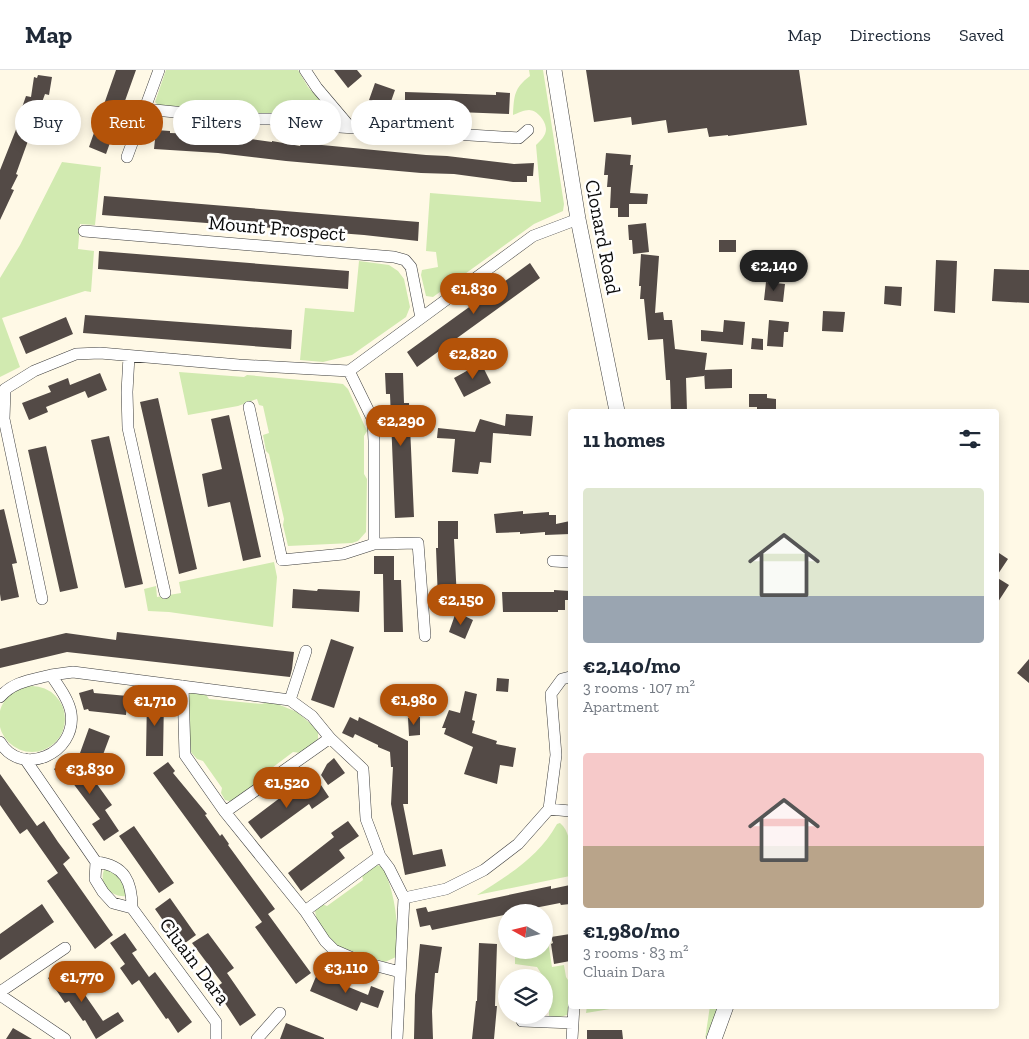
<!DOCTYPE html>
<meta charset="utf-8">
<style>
:root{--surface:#fff;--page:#f2f2f3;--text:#1f2937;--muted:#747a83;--line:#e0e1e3;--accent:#b45309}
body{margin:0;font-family:"Zilla Slab",serif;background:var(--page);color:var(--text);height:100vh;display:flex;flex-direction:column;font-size:19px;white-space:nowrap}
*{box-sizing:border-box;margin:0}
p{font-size:16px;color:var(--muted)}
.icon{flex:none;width:28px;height:28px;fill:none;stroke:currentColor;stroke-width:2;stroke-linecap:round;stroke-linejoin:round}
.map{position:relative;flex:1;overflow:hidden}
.sheet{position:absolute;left:568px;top:339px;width:431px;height:600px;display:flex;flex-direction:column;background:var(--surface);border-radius:5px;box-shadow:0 2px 12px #0003}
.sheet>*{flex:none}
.guide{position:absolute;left:15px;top:30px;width:475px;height:45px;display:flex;gap:10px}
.needle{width:32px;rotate:278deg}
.controls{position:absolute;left:498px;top:834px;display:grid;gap:10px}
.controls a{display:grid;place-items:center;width:55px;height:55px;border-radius:50%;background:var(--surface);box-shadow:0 2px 12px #0003;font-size:25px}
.price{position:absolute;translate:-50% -42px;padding:0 11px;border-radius:18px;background:var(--accent);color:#fff;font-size:16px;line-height:32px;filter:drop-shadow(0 1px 2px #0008)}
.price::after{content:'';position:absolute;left:50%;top:30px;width:15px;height:11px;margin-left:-8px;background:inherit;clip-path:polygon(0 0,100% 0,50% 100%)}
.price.selected{background:#222;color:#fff}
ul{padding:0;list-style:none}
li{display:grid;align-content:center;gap:10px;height:265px;padding:0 15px}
li span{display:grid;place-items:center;height:155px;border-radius:5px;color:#555}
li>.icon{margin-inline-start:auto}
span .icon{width:90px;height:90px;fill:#fffc;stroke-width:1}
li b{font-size:21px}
h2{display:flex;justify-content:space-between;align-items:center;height:60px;padding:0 15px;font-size:21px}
.pill{padding:0 18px;border-radius:22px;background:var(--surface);box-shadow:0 2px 12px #0003;font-size:18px;line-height:45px}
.pill.selected{background:var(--accent);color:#fff}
header{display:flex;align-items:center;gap:30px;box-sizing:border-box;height:70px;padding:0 25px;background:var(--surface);border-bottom:1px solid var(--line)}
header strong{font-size:24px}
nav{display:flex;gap:28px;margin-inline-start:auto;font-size:18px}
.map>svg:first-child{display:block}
.green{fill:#d1eab0}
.building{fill:#534a46}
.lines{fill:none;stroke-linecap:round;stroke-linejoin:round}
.minor-casing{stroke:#3d3d3d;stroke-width:12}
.tertiary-casing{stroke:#3d3d3d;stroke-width:16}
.minor{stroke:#fff;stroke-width:11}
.tertiary{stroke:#fff;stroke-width:15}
.labels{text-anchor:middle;stroke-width:5;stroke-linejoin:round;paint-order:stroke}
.street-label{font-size:20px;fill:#0a0a0a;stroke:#fff}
</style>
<header>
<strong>Map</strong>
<nav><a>Map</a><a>Directions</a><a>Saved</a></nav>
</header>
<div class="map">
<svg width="1029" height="969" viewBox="0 0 1029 969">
<rect width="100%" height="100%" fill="#fff9e6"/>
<path class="green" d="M166,0h132l10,17 26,28 -2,6h-15l-49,-8h-29l-81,-8 -3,-3z
M529,0h14l21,134 -1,7 -29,13 -101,73 -7,-1 -5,-21 1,-5 16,-3 -2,-15 -10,-1 4,-58 111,9 -5,-57c4,-4 10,-9 10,-16 0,-8 -9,-19 -17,-19 -5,0 -11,3 -16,5 1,-19 1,-27 17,-39z
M62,92l39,5 -6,58 -15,-1 -2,25 16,2 -3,41 -6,-1 -83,27 18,49 -20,10v-99l20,-33z
M359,191l30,4 9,6 6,8 6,28 -4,10 -54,38 -29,7 -23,-2 5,-52 49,4z
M179,302l65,5 3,-2 87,8 9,1 5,5 19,42 -3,5v38l3,5 -1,53 -8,9 -6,2 -64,3 -5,-21 1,-6 -15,-65 -3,-3 -3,-16 6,-2 -6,-27 -4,-1 -2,-6 -19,7 -50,9z
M274,492l3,15 -4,50 -104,-15 -21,-1 -4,-22 12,-3 1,11 24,-4 -2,-11z
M-1 649a33 33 0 1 1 66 0a33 33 0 1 1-66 0Z
M191,623h14l4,6 53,5 8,-3 27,11 21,18v9l-17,14 -8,-1 -37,28 -1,6 -22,16 -8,-2 -4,-7 1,-5 -19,-27 -6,-2 -7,-8 -3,-54z
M560,753c14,12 10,37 10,53l-93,19c30,-19 62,-38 80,-71z
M377,795l6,2c13,30 16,58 13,90l-11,5 -51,-17 -17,-24 -2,-10 7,-7 5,2 36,-26 -1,-5z
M104,800h7l13,12 2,14c-14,2 -28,-12 -22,-26z
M547,864l5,33 12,-2 2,12 4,6v21l-3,11 -7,2h-11v-11l-5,1v-29l-7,-11 -22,-3v-14h29v-15z
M587,936h41l-42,7z
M710,936h9l-14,33z"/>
<path class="building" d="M116,0h20l-30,84 -17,-7z
M334,0h23l5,6 -14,12z
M586,0h213l8,55 -79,11v-1l-19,2 -2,-9 -39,5 -2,-13 -34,5 -1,-8 -37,5z
M38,5l14,2 -3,18 -4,-1 -29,80 2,1 -7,14 3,1 -14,30v-50l19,-48h-2l9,-26 5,1 3,-20 3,1z
M375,13l20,7 -6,17 -20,-7z
M405,22l91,3v-3l14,1 -1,21 -104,-4z
M156,60l14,1v2l53,2 49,7v-1l28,5 1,-2 21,1 104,10 21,1 67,8 20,-1 -1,13h-6v6h-14l-59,-8 -33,-1 -135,-12 -68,-8 -64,-4z
M606,83l25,2 -1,10h3l-3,28 18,1 -1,10h-18v13h-11v-9h-8l1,-21h-4l1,-12h-4z
M104,126l315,26 -1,19 -54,-6 -262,-20z
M646,153l3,29 -16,2 -1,-14h-3l-1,-15z
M719,170h17v12h-17z
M99,181l250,20 -1,18 -250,-20z
M641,184l18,2 -4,57 8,-1 1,8h8l3,29 32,4 -3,23 -18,2 1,33h-16l-1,-31h-4l-3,-41 -15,1 -4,-41h-4l1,-13h-2z
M936,190l21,1 -2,52 -21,-2z
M530,193l10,15 -123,89 -10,-15z
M994,199l35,1v33l-37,-2z
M766,212l19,2 -2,18 -19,-2z
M885,216l17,1 -1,19 -17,-2z
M823,241l22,1 -2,20 -21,-1z
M85,245l207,15 -1,19 -208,-16z
M66,247l7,17 -47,20 -7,-17z
M724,250l21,2 -2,23 -42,-4v-11l22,2z
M769,250l20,2 -1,10h-4l-1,15 -16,-1z
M752,268l11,1v11l-12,-1z
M481,293l10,20 -27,14 -10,-19z
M732,299v19l-27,1 -1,-19z
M100,303l7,17 -19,8 -3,-7 -39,16 2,5 -19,8 -7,-17 29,-11 -3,-6 20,-8 2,7z
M385,303h18l1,30h5l5,114 -19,1 -5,-124h-4z
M749,324h18v4l9,1v12h-19v-4h-8z
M158,328l39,171 -18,5 -39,-172z
M506,344l27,2 -2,20 -38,-3 -2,30 -11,-1 -2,12 -26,-2 3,-33 -18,-1 1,-10 37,4 5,-13 25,7z
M229,345l32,142 -18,4 -13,-59 -22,5 -6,-33 20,-5 -11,-50z
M109,366l34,148 -18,4 -34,-148z
M46,376l32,142 -18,4 -32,-142z
M4,439l13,54 -5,1 7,33 -18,4 -1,-7v-84z
M523,441v3l26,-2v3h7v9l14,-3v13l-25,1v-3l-25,2v-2l-24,1 -2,-19z
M438,451h20v18h-4l3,61 -19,1 -2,-53h2z
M996,481l12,8 -12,18 13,8 -13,20z
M374,486h20v24h7l2,52h-19l-1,-58h-9z
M293,519l24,2 1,-2 42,2 -1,21 -67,-4z
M554,520l16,1v9h-5v10h-7v2h-55l-1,-20h52z
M456,542l17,8 -8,19 -16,-7z
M117,562l177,20 -2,17 -2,8 -223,-25 -67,16v-19l66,-16 50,7z
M331,569l23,8 -20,61 -23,-8z
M1029,589v24l-12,-10z
M497,608l12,1 -1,13 -12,-1z
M93,619l1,4 34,3 -2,19 -37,-4 -1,-2 -4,1 -5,-17z
M465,621l12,3 -5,26 3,1 -3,12 25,8 -1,3 20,4 -3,19 -13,-2 -3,19 -33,-10 9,-27 -29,-13 2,-6h-4l7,-18 11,3z
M147,627l17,1 -1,58h-17z
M350,647l8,4 1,-4 49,24v63h-5l10,51 29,-6 4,17 -41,9 -14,-71 2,-37h-2l-1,-15 -12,-5v-2l-23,-11 -2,4 -11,-5z
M420,647v18l-11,1 -1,-18z
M89,658l21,8 -9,24 -21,-7z
M70,688l5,8 3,-8 34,47 -7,5 14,21 -15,10 -12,-17 8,-5 -31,-41 -6,3 -9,-12z
M334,688l11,15 -17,12 -7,-10 6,-11z
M168,692l7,9 -2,2 34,41 -2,1 15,21 2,-2 7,10 -1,1 47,64 -7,5 43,59 -15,11 -41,-57 7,-5 -109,-149z
M0,704l37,52 7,-5 14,21 12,16 -7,6 50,71 -18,14 -48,-68 11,-8 -31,-44 -7,5 -20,-29z
M319,712l10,15 -17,12 -3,-5 -48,35 -13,-17 45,-34 6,8z
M348,751l11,15 -20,14 6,8 -44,33 -13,-18 46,-36 -3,-4z
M134,756l40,57 -15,10 -40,-57z
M570,815v19l-9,1 -1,-2 -46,9h-8l-2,3 -72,15 -2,-5 -10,2 -4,-18 10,-2 2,5 123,-26v3z
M170,828l26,37 -15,11 -26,-37z
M42,834l12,18 -54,38v-26z
M125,863l12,17 -5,3 17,24 6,-5 37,50 -14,11 -10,-15 -2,1 -27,-39 -7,5 -12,-17 5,-4 -15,-21z
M208,863l26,35 -7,5 29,42 -16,11 -25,-38 7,-5 -30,-40z
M570,864v27l-16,3 -3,-20 2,-1 -2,-6z
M479,873l18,1 -2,62h2l-3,33h-22l4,-38h1z
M420,874l22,3 -4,26h-3l-3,38 1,28h-19l1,-44z
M65,896l38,55 15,-9 6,9 -28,18 -11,-19 -2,1 -14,-20 -4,2 -17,-25z
M317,904l51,21 3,-9 13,5 -6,17 -17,-6 -4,9 -47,-20z
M286,953l38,15v1h-44z
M13,958l19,11h-26z
M587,960h35l1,9h-36z"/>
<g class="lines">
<defs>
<path id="minor" d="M305,0l12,18 33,39
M145,39l100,10h25l53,7 196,12 9,-8
M127,87l32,-87
M84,161l310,26 11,3 6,7 10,51
M129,286l-2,36 1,36 37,165
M249,337l33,153 61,-6 31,-10v-103l-1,-21 -24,-49
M374,474l44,-1 7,93
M553,491l17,1
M42,529l-38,-180 1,-30 29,-18 42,-17 24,-1 139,12 110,6 184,-135 45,-17
M51,605l22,-3 217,28 22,16 18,22 33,31 3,50 14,37 9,12 15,30 42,-9 38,-19 34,-26 31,-35 7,-54 -5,-61 11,-15 8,-2
M183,616l2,69 40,57 80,99 20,30 9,9 28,12 38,10
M0,627c14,-16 32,-17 51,-22 8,12 18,25 20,38 6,41 -50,65 -71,29
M290,630l16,-49
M25,689l71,103 -1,17 8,13 10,11 19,5c0,-26 -7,-43 -36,-46
M549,739l21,2
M225,742l105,-74
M132,838l84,114v17
M305,841l75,-55
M0,922l65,-44
M0,925l65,44
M519,945l3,6 51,2
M257,969l23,-26
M397,969l7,-141
M572,969l2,-33"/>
<path id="tertiary" d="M554,0l24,149 39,192
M714,969l12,-33"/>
</defs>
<use href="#minor" class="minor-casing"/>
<use href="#tertiary" class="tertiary-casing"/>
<use href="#minor" class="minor"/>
<use href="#tertiary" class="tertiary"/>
</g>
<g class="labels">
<g class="street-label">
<text transform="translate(277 158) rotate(5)" y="7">Mount Prospect</text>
<text transform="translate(603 167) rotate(79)" y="7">Clonard Road</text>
<text transform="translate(195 891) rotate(53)" y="7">Cluain Dara</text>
</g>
</g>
</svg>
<div class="controls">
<a><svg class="needle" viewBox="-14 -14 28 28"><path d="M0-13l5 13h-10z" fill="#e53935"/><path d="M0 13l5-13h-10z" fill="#747a83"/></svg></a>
<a><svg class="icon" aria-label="layers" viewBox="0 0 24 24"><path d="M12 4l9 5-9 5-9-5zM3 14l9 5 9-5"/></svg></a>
</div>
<b class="price selected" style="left:774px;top:222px">€2,140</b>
<b class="price" style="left:474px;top:245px">€1,830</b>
<b class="price" style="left:473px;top:310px">€2,820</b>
<b class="price" style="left:401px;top:377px">€2,290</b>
<b class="price" style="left:461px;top:556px">€2,150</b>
<b class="price" style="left:414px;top:656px">€1,980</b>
<b class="price" style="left:155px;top:657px">€1,710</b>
<b class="price" style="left:90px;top:725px">€3,830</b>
<b class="price" style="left:287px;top:739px">€1,520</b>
<b class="price" style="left:346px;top:924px">€3,110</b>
<b class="price" style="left:82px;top:933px">€1,770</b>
<div class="guide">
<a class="pill">Buy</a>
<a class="pill selected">Rent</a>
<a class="pill">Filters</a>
<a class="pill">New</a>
<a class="pill">Apartment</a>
</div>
<section class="sheet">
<h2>11 homes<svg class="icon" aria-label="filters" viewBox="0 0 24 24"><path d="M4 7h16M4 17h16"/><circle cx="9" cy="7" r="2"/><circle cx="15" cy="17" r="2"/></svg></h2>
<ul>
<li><span style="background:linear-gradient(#dfe7d0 70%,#9aa5b1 0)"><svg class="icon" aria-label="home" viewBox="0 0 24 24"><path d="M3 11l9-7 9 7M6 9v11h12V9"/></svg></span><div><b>€2,140/mo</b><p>3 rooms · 107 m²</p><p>Apartment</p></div></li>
<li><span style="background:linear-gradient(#f6c9c9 60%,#b9a48a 0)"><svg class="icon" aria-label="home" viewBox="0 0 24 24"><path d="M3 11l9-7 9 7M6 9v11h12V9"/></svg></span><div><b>€1,980/mo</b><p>3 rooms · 83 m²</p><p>Cluain Dara</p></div></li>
</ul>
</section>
</div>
